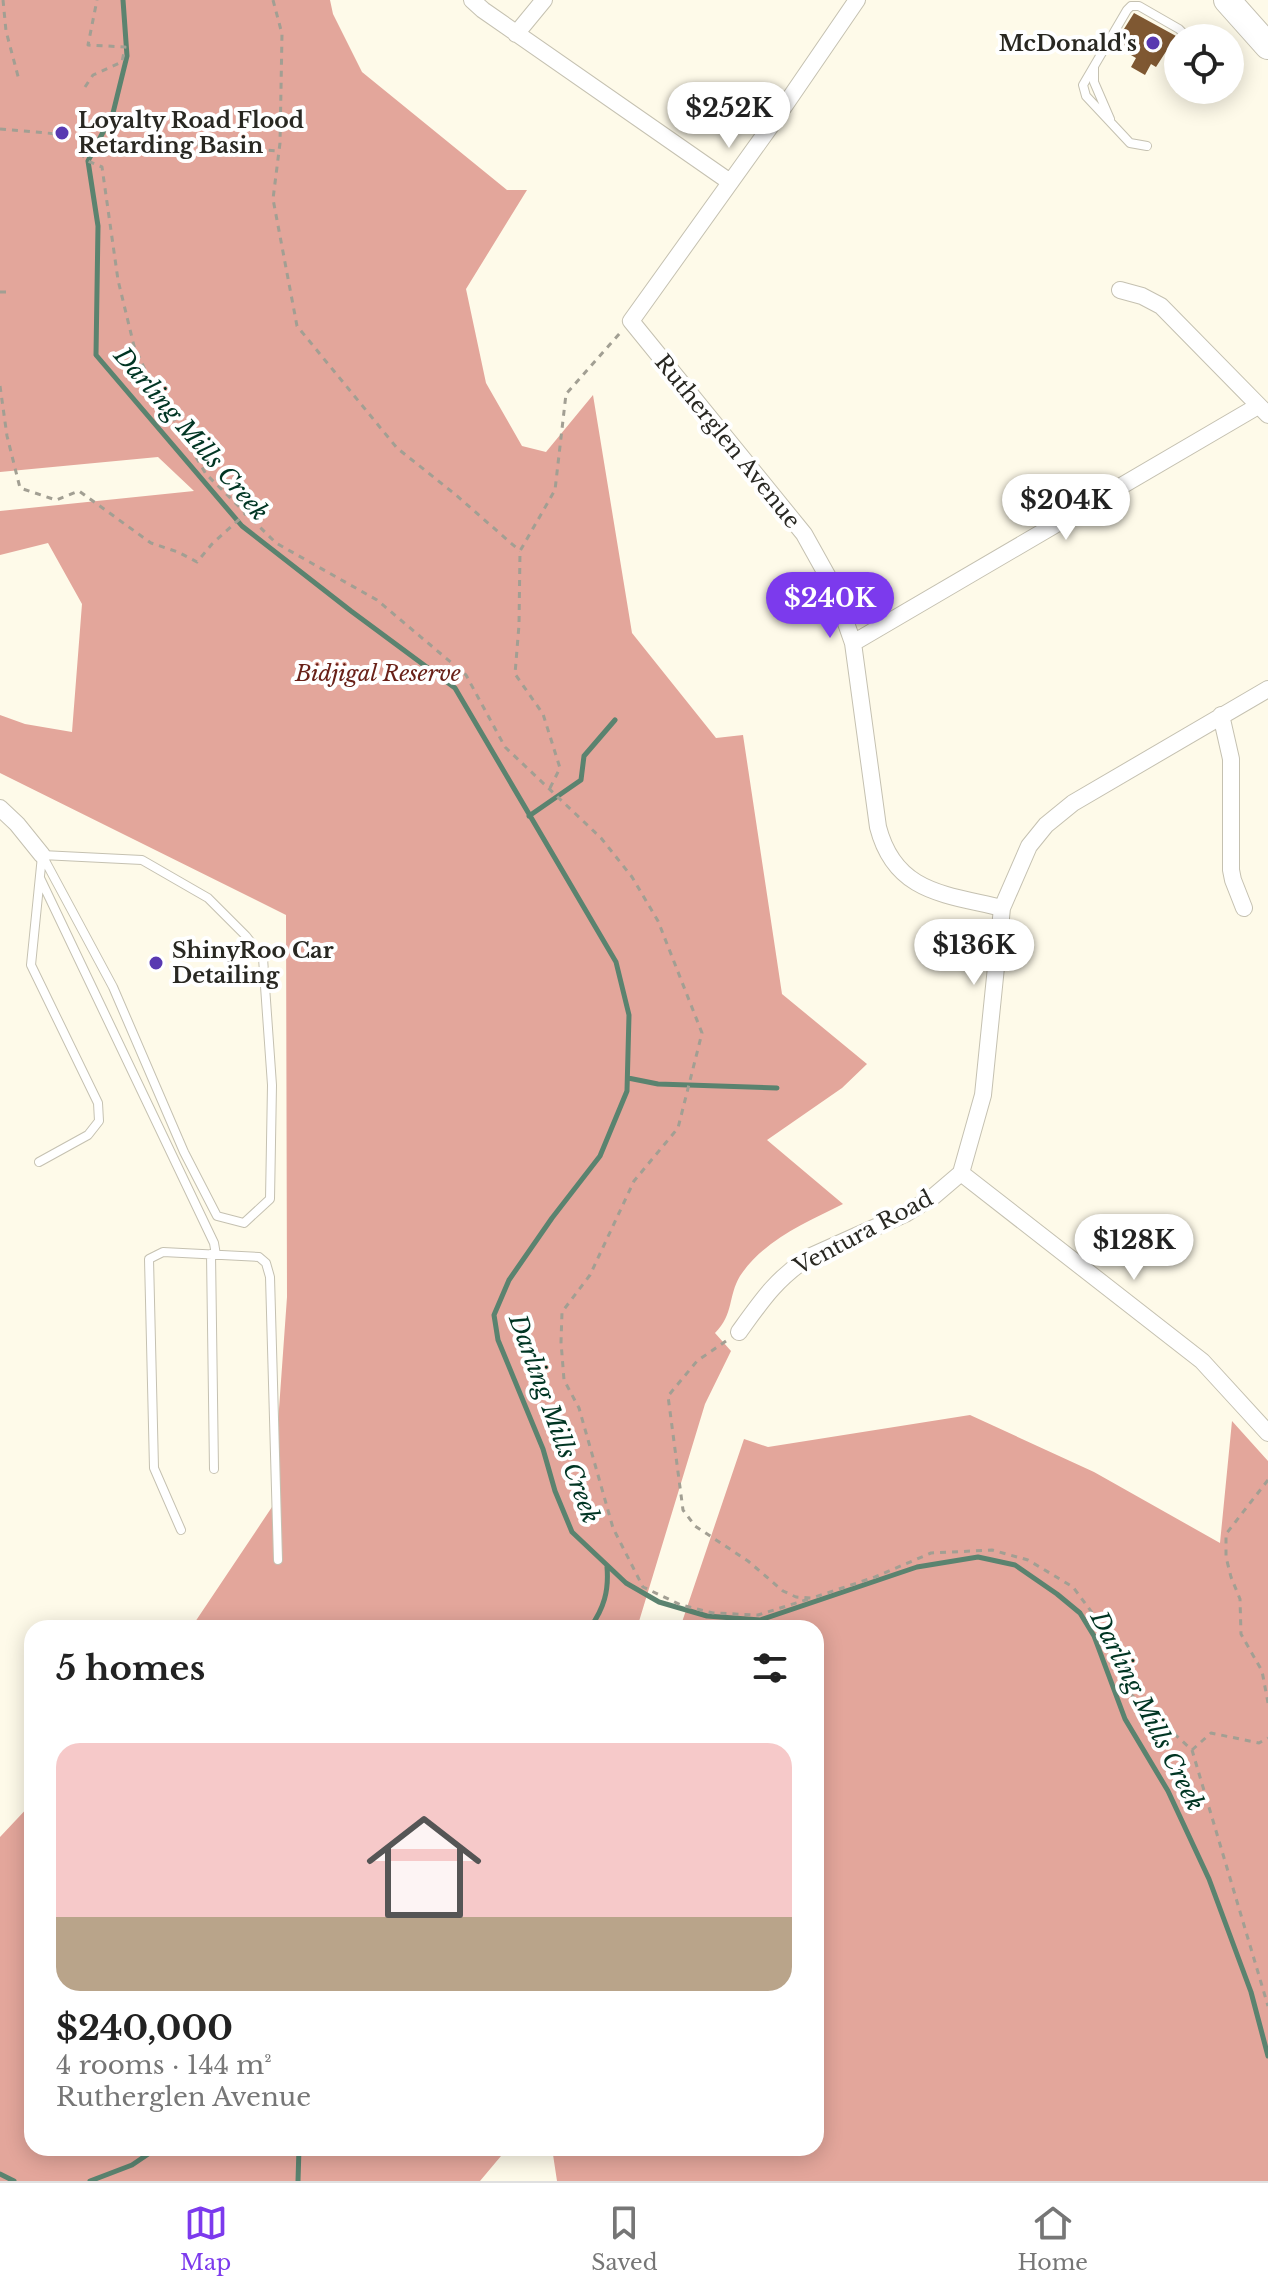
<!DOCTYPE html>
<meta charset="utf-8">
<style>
:root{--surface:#fff;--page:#f6f6f6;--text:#222;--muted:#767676;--line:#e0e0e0;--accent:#7c3aed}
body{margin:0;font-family:"Libre Baskerville",serif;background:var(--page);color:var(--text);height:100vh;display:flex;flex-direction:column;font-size:30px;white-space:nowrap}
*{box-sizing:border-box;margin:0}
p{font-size:26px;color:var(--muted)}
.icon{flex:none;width:44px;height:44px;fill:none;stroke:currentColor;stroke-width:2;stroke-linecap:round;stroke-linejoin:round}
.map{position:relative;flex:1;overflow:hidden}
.sheet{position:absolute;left:24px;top:1620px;width:800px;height:536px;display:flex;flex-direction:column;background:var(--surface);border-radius:24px;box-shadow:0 4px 20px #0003}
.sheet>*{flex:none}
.controls{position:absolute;left:1164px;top:24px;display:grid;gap:16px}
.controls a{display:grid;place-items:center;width:80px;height:80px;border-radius:50%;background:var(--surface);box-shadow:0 4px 20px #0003;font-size:40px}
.price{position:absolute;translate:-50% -68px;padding:0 18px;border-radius:28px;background:#fff;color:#222;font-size:26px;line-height:52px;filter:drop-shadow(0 2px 4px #0008)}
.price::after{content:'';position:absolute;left:50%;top:48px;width:24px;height:18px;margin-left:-12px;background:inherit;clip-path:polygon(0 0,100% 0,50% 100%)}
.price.on{background:var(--accent);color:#fff}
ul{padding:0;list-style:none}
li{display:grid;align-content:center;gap:16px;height:424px;padding:0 32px}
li+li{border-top:2px solid var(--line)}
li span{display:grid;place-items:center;height:248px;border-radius:24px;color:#555}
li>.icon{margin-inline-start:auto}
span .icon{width:144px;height:144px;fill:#fffc;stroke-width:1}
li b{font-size:34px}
h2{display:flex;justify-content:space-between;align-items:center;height:96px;padding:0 32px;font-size:34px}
.tab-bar{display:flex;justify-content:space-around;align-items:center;height:112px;border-top:2px solid var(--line);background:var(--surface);font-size:22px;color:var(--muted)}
.tab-bar a{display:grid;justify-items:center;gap:4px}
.tab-bar .on{color:var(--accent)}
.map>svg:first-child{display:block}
.forest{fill:#e3a69b}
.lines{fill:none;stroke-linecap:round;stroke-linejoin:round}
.stream{stroke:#5a836f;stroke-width:5}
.building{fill:#7f5832}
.lane-casing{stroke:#c5c1b1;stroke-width:10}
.street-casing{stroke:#c5c1b1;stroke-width:18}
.primary-casing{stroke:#c5c1b1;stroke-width:28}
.path{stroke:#a29f93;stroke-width:3;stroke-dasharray:6 6;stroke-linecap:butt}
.lane{stroke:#fff;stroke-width:8}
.street{stroke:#fff;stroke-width:16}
.primary{stroke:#fff;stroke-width:26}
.poi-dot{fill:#5939b1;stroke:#fff;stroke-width:3}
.labels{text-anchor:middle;stroke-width:8;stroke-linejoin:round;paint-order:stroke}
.poi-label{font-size:22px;font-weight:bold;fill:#292822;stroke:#fff;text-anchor:start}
.street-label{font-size:22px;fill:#292822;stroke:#fff}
.park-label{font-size:22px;font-style:italic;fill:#692118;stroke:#fff}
.water-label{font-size:24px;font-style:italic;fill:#003523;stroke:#fff}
</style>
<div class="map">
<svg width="1268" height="2181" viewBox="0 0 1268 2181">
<rect width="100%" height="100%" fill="#fefae9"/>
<path class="forest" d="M0,0h330l3,14 29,58 145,118h20l-61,99 20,94 36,63 24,6 47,-57 39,238 84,105 27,-3 39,259 85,70 -25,24 -75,52 76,64c-38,19 -79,36 -103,72 -12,20 -6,38 -25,57l16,18 -26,53 -68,224h-446l81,-121 15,-210 -1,-382 -286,-142v-58l25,9 47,8 10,-128 -34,-61 -48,12v-44l194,-20 -36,-34 -158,15z
M970,1415l124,57 126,71 12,-122 36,40v720h-711l-5,-33h264v-520h-136l64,-189 24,8z
M32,1803v345h468l1,8 -21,25h-480v-344z"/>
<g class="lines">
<path class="stream" d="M123,0l4,56 -14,57 -25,48 10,65 -2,129 146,171 109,85 104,77 161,274 13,53 -2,76 -27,65 -48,62 -43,62 -15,35 4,25 45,109 12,42 17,41 54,51 33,19 48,14 53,4 157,-53 61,-10 37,8 42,29 23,19 14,23 31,83 43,72 41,88 42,113 17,64
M529,816l52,-36 3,-24 31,-36
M628,1078l30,6 119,4
M590,1628c14,-20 19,-37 17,-61
M0,2174l14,7
M90,2181l42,-16 25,-17
M298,2181l1,-33"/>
</g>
<path class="building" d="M1134,13l42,23 -20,31 -5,-3 -6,11 -14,-8 5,-9 -22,-13z"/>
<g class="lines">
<defs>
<path id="lane" d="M1094,67v15l16,37
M1147,146l-17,-3 -44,-47 -3,-11 44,-75 4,-4h8l40,23 9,9
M42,855l100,5 66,38 38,38 17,22 9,127 -2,114 -26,24 -27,-7 -33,-64 -71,-165z
M40,878l174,365 2,12
M39,1162l49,-27 11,-14 -1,-18 -67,-138 11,-109
M211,1254l3,215
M181,1530l-27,-62 -5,-209 14,-7 96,5 7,6 4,14 8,283"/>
<path id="street" d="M472,0l11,10 247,172
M857,0l-87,127 -139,194 173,213 29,52 20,57 25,184c17,66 67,67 124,81
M516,34l28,-34
M1120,290l22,6 19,10 107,109
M853,643l405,-237
M1221,715l10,44v111l2,10 11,28
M0,808l17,16 25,31
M961,1173l241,188 66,72
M739,1332c23,-32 37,-53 70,-75l98,-44 27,-17 27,-23 22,-78 19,-187 27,-62 17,-21 27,-22 195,-114"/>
<path id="primary" d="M1227,0l41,46"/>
</defs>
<use href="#lane" class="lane-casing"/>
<use href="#street" class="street-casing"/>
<use href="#primary" class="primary-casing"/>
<path class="path" d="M3,0l3,31 13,49
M273,0l9,34 -2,109 -7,56 24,127 100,122 59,47 64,56
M85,87l8,-12 29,-13 3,-15 -37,-2 9,-45
M0,129l58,5
M149,141l130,10
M80,153l8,8 14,6 16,113 16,66 13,28 59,100 70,69 101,57 89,75 39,72 96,91 31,39 26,44 44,112 -24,95 -44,53 -44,94 -28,37 -1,30 3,38 15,28 34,120 30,59 38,18 32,8 45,2 54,-17
M0,292h6
M0,386l7,50 13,52 36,12 23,-9 72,52 27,9 19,10 15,-18 33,-30
M550,788l10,-20 -17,-54 -28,-40 4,-49 1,-74 35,-61 11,-96 55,-62
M726,1341l-29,20 -29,35 15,114 12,16 53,35 35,30 13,6 16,1 63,-21 56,-24 61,-3 36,10 45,27 29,39 22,62 68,62 76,256
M1268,1480l-42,54v23l5,20 9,22 1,35 21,37 6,32
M1192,1750l19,-17 48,10 9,-5"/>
<use href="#lane" class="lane"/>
<use href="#street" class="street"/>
<use href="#primary" class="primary"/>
</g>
<g class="poi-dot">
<circle cx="1153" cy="43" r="8"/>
<circle cx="62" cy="133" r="8"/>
<circle cx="156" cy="963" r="8"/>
</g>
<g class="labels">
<g class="poi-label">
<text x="1137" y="51" text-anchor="end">McDonald's</text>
<text x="78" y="128">Loyalty Road Flood<tspan x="78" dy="25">Retarding Basin</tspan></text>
<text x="172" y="958">ShinyRoo Car<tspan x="172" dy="25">Detailing</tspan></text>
</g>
<g class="street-label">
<text transform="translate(728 441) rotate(51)" y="8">Rutherglen Avenue</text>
<text transform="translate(863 1232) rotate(-28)" y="8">Ventura Road</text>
</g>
<g class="park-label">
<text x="378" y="681">Bidjigal Reserve</text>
</g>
<g class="water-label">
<text transform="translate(191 434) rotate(49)" y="8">Darling Mills Creek</text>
<text transform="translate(554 1419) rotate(70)" y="8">Darling Mills Creek</text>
<text transform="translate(1147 1711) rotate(63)" y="8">Darling Mills Creek</text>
</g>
</g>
</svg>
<div class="controls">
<a><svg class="icon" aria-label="locate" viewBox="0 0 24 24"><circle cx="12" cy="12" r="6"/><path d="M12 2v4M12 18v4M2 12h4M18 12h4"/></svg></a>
</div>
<b class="price" style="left:729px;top:150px">$252K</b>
<b class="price" style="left:1066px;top:542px">$204K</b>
<b class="price on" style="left:830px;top:640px">$240K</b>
<b class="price" style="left:974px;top:987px">$136K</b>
<b class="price" style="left:1134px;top:1282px">$128K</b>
<section class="sheet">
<h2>5 homes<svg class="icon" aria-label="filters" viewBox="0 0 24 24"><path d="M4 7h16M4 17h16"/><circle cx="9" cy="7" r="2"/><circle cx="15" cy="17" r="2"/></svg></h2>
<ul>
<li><span style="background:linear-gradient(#f6c9c9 70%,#b9a48a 0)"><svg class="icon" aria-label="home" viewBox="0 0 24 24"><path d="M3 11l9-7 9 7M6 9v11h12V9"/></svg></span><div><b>$240,000</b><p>4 rooms · 144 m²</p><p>Rutherglen Avenue</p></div></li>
</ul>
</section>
</div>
<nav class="tab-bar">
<a class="on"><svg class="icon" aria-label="map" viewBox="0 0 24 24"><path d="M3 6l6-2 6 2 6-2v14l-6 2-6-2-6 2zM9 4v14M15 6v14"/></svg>Map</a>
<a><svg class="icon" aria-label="saved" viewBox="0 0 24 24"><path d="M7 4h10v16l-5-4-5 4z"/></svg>Saved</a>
<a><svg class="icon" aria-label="home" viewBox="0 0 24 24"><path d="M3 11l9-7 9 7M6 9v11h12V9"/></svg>Home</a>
</nav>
